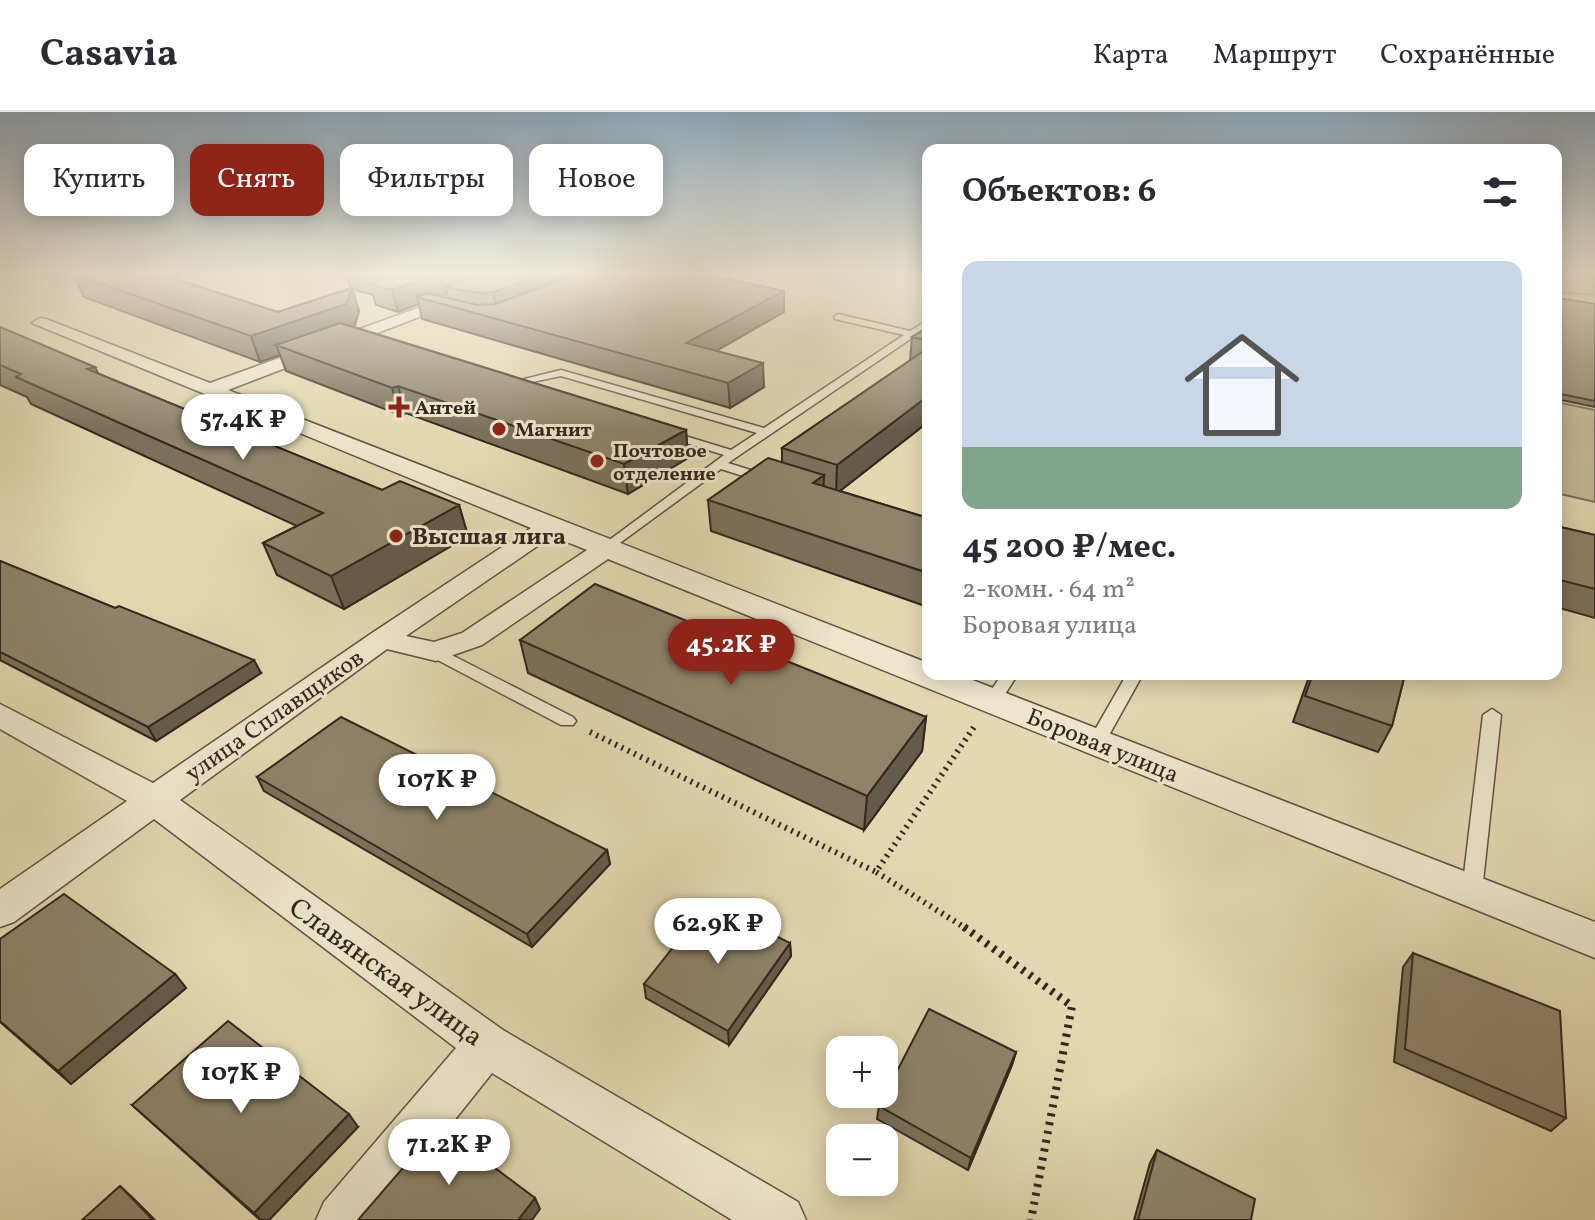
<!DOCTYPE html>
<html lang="ru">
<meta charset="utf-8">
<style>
:root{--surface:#fff;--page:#f2f2f3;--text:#2b2b33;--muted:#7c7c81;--line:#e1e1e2;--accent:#8f2418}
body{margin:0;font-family:Vollkorn,serif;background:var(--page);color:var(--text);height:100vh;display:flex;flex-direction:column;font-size:30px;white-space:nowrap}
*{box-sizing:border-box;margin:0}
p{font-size:26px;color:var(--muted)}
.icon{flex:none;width:44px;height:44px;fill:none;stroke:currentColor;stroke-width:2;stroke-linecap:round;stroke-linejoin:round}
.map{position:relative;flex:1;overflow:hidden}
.panel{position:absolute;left:922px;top:32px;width:640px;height:536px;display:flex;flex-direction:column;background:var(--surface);border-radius:16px;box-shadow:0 4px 20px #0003}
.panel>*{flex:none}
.guide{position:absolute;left:24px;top:32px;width:760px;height:72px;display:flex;gap:16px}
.buttons{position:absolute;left:826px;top:924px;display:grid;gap:16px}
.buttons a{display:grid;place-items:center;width:72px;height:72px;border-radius:16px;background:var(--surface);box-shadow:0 4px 20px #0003;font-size:40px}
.price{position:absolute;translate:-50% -68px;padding:0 18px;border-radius:28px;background:#fff;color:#222;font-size:26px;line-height:52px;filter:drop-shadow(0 2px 4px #0008)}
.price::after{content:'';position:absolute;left:50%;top:48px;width:24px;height:18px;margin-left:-12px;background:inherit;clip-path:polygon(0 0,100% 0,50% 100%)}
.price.on{background:var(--accent);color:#fff}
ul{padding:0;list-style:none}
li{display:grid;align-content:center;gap:16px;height:424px;padding:0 40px}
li+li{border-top:2px solid var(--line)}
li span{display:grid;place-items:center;height:248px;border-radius:16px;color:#555}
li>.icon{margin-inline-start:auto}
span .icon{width:144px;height:144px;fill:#fffc;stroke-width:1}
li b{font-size:34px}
h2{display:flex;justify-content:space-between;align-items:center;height:96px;padding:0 40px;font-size:34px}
.tag{padding:0 28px;border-radius:16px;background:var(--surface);box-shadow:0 4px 20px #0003;font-size:28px;line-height:72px}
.tag.on{background:var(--accent);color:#fff}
header{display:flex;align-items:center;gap:48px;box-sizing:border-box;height:112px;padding:0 40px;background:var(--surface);border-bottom:2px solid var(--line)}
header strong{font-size:38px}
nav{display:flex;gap:44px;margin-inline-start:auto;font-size:28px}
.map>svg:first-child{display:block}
.green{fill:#c5ba98;stroke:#7c705a;stroke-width:2}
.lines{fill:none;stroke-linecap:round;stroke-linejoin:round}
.lane-casing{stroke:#5f5242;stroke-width:3}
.street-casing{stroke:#5f5242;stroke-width:3}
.path-far1{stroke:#33261d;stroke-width:6;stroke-dasharray:2 5;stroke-linecap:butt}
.path{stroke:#33261d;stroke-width:8;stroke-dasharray:3 6;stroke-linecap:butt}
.lane{fill:#ede6cc;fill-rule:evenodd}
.street{fill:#ede6cc;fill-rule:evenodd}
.wall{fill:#7b715b;stroke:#33261d;stroke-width:2}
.shaded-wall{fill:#645c4a;stroke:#33261d;stroke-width:2}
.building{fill:#8f836a;stroke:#33261d;stroke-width:2}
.poi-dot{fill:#8f2418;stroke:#ede6cc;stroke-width:3}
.labels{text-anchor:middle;stroke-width:6;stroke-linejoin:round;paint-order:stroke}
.far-poi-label{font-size:20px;font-weight:bold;fill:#33261d;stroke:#ede6cc;text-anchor:start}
.poi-label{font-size:24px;font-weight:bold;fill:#33261d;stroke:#ede6cc;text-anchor:start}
.street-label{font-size:24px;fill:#33261d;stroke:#ede6cc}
.near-street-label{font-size:28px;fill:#33261d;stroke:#ede6cc}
</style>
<header>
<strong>Casavia</strong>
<nav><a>Карта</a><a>Маршрут</a><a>Сохранённые</a></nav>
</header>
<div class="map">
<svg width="1595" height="1108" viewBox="0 0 1595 1108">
<rect width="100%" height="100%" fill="#e3d8b1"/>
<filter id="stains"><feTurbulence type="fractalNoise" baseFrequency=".0025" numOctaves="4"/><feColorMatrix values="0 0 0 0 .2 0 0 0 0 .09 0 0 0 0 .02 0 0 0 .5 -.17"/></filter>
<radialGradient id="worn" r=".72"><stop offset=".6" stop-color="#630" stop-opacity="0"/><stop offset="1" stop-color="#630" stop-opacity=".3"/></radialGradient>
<path class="green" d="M1556,162h39v21l-39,-3z
M1556,290l39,8v92l-39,-9z"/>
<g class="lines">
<defs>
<path id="lane" d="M838,202l72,17 18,-11v7l-200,136 42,13v6h-8l-41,-13 -112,82 -5,-1v-6l120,-89 -60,-19v-4h8l59,18 26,-17 -196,-57 -52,11 -5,-3 57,-14 203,58 140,-93 -69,-16 -1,-2z
M436,535l137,70 3,4 -3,4h-12l-131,-69 -2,-4 2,-4z
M1002,562h16l-20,31h-12l-2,-4z
M1127,562h16l-40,72h-12l-3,-4z
M1492,597l9,6 -19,176 -3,6 -7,3 -7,-3 -3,-6 21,-176z"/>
<path id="street" d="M512,162h20l-304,116 700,273v11h29l638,248v36l-987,-399 -126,86 -46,16 -49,-12 -207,151 323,230 295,172 8,18h-74l-240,-147 -117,147h-59l8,-18 132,-154 -302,-229 -140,103 -14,5v-38l127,-88 -127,-72v-25l153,79 219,-150 159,-105 -499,-205 8,-5 6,1 164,64zM552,424l35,14 -125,83 -28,9 -28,-6z"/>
</defs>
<use href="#lane" class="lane-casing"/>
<use href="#street" class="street-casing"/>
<path class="path-far1" d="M590,620l286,140
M967,817l-91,-57 98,-145"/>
<path class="path" d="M964,815l108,79 -41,214"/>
<use href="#lane" class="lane"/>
<use href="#street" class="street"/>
</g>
<path class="wall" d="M73,162l205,38 73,-24 -5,-14h355l83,17v21l-68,39 48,36 -34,21 -308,-89 -3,-15 -21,8 -22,-7 -3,-10 -21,-6 7,22 -5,16 332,103 2,28 -60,36 -222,-81 -6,2 -114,-44 -6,-16 -20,7 -176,-65z
M1556,186l39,6v103l-39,-8z
M0,215l99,47 283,116 77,15 9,31 -124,73 -67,-34 -14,-32 34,-17 -266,-122 -4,-7 -27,-12z
M928,215v95l-88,69 88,27v89l-217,-76 -3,-31 74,-38v-14l128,-87 2,-24z
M1556,414l39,9v83l-39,-11z
M0,449l115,47 146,65 -105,68 -156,-81z
M520,528l406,77 -4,34 -58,79 -336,-157z
M1310,562h95l-13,52 -14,26 -85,-30z
M257,665l350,73 3,14 -78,83 -268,-156z
M0,827l175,35 11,14 -115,96 -71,-62z
M790,831l1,13 -62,89 -83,-47 -2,-14z
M1413,841l153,165 -15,13 -157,-69 9,-95z
M1016,940l-4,13 -44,105 -91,-51 2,-13z
M132,993l226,22 -89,93h-9z
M1157,1038l94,70h-117l16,-57z"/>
<path class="shaded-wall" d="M441,162h63l-59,13 2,7 -18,7 -12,-4 2,7 -21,8 -6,-22z
M543,162h40l-86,40 -4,-22z
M352,176l7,23 -5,17 -78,17 4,10 -20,7 -9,-26z
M784,179v21l-96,55 -2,-24z
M763,251l1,24 -34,21 -2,-25z
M95,255l13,26 -21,-24z
M398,274l8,27 -6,2 -8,-27z
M928,284v26l-92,72 1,-29z
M686,318l2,28 -60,36 -4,-30z
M824,363l-1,30 -10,-22z
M459,393l9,31 -124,73 -13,-33z
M254,548l7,13 -105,68 -8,-14z
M926,605l-4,34 -58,79 3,-34z
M607,738l3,14 -78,83 -5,-13z
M790,831l1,13 -62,89 -1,-14z
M175,862l11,14 -115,96 -13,-13z
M1016,940l-4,13 -44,105 3,-12z
M349,1002l9,13 -89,93h-8l-7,-7z
M120,1074l13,12 22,22h-2z
M535,1086l5,11 -8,11h-14z"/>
<path class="building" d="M73,162h87l118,38 74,-24 -6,16 -95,32z
M366,162h75l-49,16 -23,-6 16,-5z
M482,162h61l-50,18 -14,1 -34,-6z
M576,162h126l82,17 -98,52 77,20 -35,20 -311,-86 10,-4 50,12 19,-1z
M1556,186l39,6v97l-39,-8z
M340,211l346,107 -62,34 -226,-78 -6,2 -116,-43z
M0,215l95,40 -8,2 295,121 18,-9 59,24 -128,71 -68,-33 60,-30 -307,-136 5,-3 -21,-9z
M928,215v14l-16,-4z
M928,236v48l-91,69 -55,-17z
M768,346l56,17 -11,8 115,35v55l-220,-73z
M1556,414l39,9v54l-39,-10z
M0,449l115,47 4,-2 135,54 -106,67 -148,-75z
M595,472l331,133 -59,79 -347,-156z
M1313,562h92l-13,52 -87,-30z
M341,605l266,133 -80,84 -270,-157z
M64,782l111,80 -117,97 -58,-50v-82z
M709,790l81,41 -62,88 -84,-47z
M1413,841l147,58 6,107 -161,-69z
M929,897l87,43 -45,106 -92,-52z
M228,909l121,93 -95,99 -122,-108z
M439,1014l96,72 -17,22h-160z
M1157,1038l98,49 -4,21h-113z
M120,1074l33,34h-71z"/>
<linearGradient id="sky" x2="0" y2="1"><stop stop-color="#8eaabe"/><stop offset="0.51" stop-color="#f2eddc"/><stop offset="1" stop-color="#f2eddc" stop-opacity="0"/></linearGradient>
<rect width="1595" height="317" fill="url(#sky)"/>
<g class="poi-dot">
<path d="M395 283h8v8h8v8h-8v8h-8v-8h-8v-8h8z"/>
<circle cx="499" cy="317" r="8"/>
<circle cx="597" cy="349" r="8"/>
<circle cx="396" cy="424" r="8"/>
</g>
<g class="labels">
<g class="far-poi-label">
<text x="415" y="302">Антей</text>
<text x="515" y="324">Магнит</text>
<text x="613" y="345">Почтовое<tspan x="613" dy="23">отделение</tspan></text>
</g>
<g class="poi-label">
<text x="412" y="432">Высшая лига</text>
</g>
<g class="street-label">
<text transform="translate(274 603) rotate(-35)" y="8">улица Сплавщиков</text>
<text transform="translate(1103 633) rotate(22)" y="8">Боровая улица</text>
</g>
<g class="near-street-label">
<text transform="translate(387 859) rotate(36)" y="10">Славянская улица</text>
</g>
</g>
<rect width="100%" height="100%" filter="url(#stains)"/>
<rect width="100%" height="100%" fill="url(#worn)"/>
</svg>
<div class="buttons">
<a>+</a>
<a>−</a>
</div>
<b class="price" style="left:243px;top:350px">57.4K ₽</b>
<b class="price on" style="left:731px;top:575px">45.2K ₽</b>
<b class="price" style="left:437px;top:710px">107K ₽</b>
<b class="price" style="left:718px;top:854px">62.9K ₽</b>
<b class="price" style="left:241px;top:1003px">107K ₽</b>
<b class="price" style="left:449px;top:1075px">71.2K ₽</b>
<div class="guide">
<a class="tag">Купить</a>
<a class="tag on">Снять</a>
<a class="tag">Фильтры</a>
<a class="tag">Новое</a>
</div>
<section class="panel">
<h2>Объектов: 6<svg class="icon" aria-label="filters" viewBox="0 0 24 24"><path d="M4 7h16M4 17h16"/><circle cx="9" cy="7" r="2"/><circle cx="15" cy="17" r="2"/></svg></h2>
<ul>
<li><span style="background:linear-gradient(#c9d6e8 75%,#7fa58c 0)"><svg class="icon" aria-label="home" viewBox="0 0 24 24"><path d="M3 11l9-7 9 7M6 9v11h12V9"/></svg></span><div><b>45 200 ₽/мес.</b><p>2-комн. · 64 m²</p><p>Боровая улица</p></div></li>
</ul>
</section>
</div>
